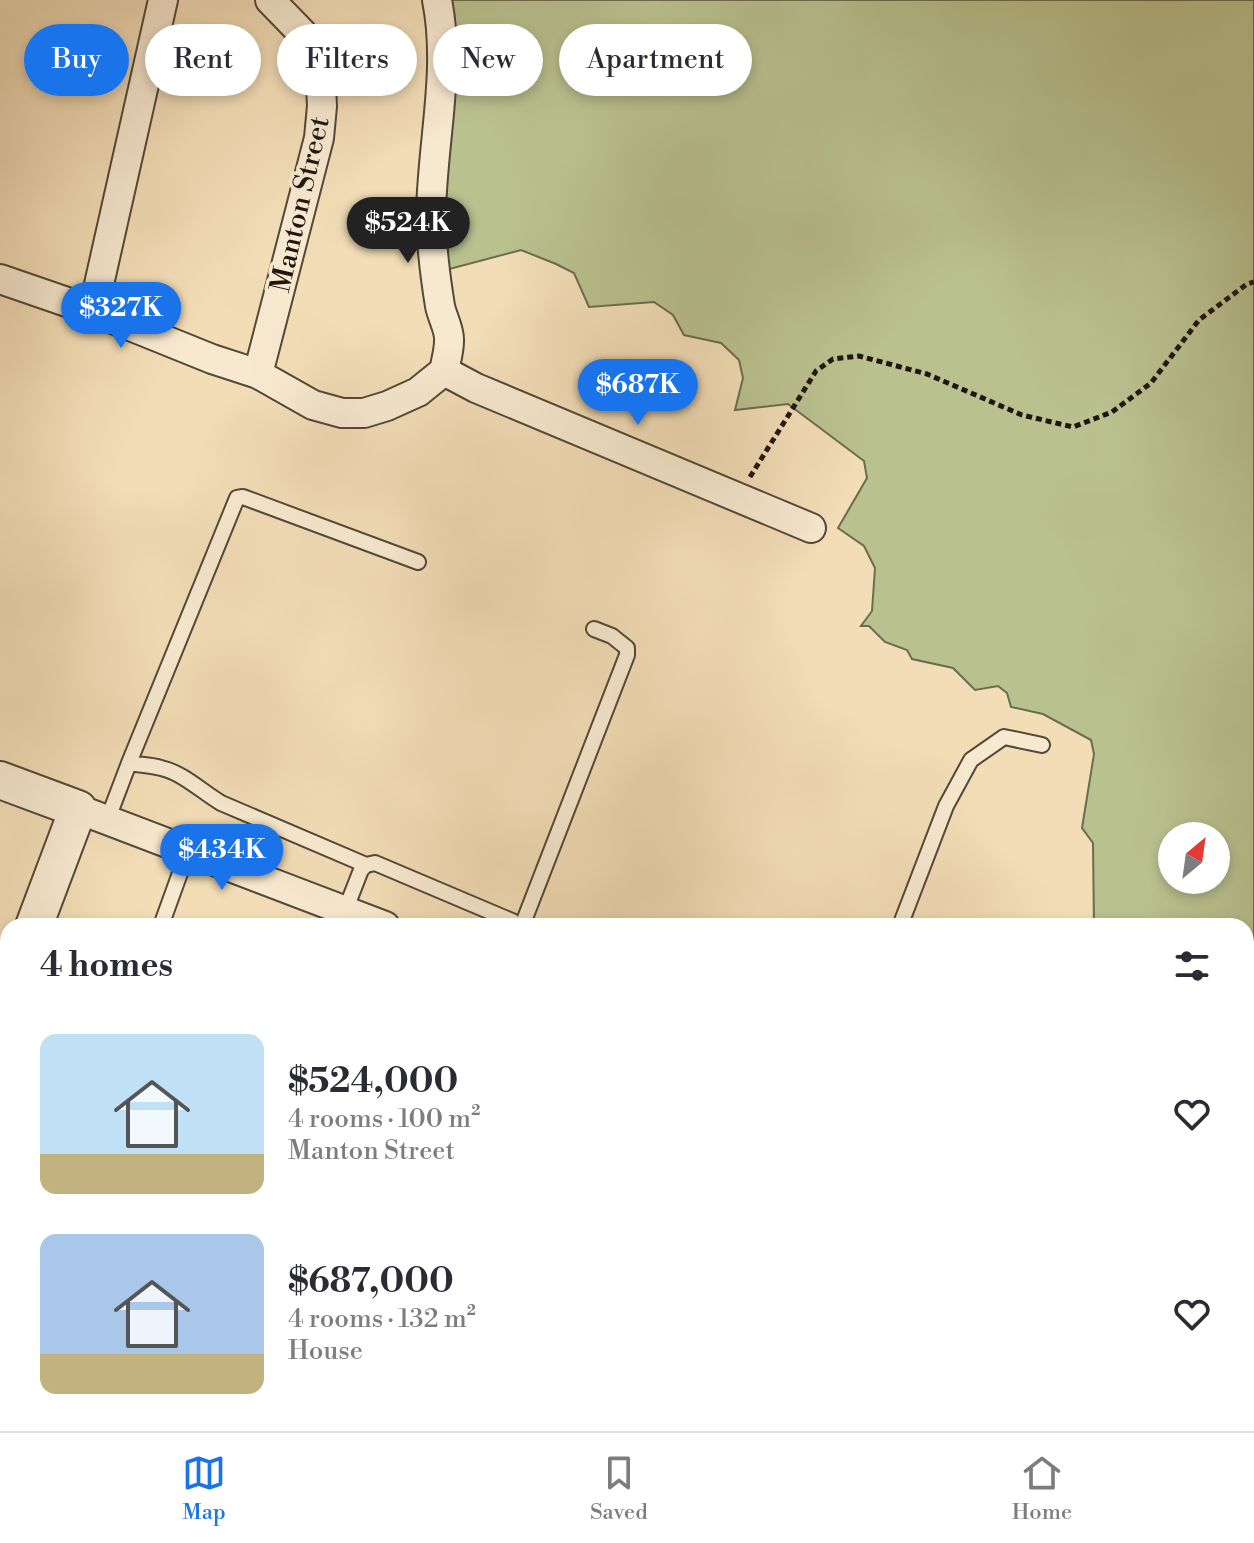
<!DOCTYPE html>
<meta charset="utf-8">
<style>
:root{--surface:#fff;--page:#f7f7f7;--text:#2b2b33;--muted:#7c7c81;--line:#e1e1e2;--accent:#1a73e8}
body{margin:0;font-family:"Libre Bodoni",serif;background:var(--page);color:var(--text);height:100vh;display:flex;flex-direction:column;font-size:30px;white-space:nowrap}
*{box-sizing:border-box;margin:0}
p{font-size:26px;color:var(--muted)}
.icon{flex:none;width:44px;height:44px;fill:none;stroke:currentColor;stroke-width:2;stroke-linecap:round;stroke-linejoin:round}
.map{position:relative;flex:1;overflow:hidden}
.details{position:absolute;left:0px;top:918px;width:1254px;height:514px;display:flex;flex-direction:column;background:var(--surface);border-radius:24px 24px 0 0;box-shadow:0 4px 12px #0003}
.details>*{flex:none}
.banner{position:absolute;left:24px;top:24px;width:800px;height:72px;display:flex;gap:16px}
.needle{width:52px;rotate:29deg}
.controls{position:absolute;left:1158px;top:822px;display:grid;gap:16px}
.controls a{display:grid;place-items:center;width:72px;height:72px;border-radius:50%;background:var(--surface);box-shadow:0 4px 12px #0003;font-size:40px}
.price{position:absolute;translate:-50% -68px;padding:0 18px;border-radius:28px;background:var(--accent);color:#fff;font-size:26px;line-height:52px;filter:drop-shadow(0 2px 4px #0008)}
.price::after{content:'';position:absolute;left:50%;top:48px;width:24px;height:18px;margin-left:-12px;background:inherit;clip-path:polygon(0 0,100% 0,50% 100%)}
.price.on{background:#222;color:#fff}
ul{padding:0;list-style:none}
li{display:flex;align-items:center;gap:24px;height:200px;padding:0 40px}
li span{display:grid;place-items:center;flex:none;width:224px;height:160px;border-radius:16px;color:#555}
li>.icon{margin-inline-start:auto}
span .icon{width:96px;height:96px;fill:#fffc;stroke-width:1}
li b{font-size:34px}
h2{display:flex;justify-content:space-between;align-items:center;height:96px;padding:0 40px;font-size:34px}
.chip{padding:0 28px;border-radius:36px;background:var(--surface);box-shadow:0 4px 12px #0003;font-size:28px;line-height:72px}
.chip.on{background:var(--accent);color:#fff}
.dock{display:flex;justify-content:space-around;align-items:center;height:112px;border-top:2px solid var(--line);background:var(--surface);font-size:22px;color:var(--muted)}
.dock a{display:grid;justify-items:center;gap:4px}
.dock .on{color:var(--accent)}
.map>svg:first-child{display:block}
.green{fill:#b9c18f;stroke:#6c6c4f;stroke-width:2;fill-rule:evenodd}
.water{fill:#9dbab6;stroke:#6b7873;stroke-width:2}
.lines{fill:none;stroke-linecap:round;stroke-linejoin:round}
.service-casing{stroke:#544839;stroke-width:18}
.minor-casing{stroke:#544839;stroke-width:32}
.tertiary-casing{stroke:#544839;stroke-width:40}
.path{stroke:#20160f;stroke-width:5;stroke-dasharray:6 4;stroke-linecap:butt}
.service{stroke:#f7e9d0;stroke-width:14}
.minor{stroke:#f7e9d0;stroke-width:28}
.tertiary{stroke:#f7e9d0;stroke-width:36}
.rail{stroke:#20160f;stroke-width:6;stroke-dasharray:14 14;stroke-linecap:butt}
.labels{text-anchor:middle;stroke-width:7;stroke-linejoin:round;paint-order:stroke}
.street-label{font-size:28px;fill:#20160f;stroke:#f7e9d0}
</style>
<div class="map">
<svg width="1254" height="1431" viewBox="0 0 1254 1431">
<rect width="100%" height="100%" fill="#f2ddb7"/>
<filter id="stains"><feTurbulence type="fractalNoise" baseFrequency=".0025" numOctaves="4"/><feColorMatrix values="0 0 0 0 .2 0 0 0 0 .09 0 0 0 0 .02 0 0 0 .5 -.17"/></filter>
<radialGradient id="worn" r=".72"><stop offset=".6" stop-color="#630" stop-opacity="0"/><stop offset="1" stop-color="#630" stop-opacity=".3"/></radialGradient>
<path class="green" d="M439,0h815v1170l-8,5v-249h-152l-1,-83 -11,-15 12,-74 -3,-14 -48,-26 -32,-7 -4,-14 -9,-7 -23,4 -22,-22 -41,-9 -5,-9 -22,-8 -16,-16h-8l11,-15 3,-43 -11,-22 -26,-18 29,-50 -3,-17 -76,-57 -53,6 8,-32 -4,-18 -18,-17 -37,-8 -11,-20 -19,-13 -65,5 -15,-34 -18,-9 -35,-14 -79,21zM1172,836h44v44h-44z
M597,1424h87l-3,7h-84z
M765,1424h111l-11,7h-118z"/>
<path class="water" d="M1254,1258v173h-276l12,-7h256v-161z"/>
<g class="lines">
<defs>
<path id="service" d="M129,763c10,2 22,2 32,5 22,5 40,23 60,35l145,62
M107,821l22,-58 108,-265 6,-1 175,65
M345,911l16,-41 5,-5 9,-2 137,58 6,5
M170,926l-8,-3 26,-72
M522,926l105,-271v-7l-15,-12 -18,-7
M900,926l46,-120 25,-46 33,-23 38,8
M0,1118l8,3
M0,1203l8,-7
M565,1431l3,-7"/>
<path id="minor" d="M0,279l93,32 119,48 46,15 55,31 29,8h22l23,-7 31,-14 26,-21c2,-10 5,-20 5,-30 1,-11 -7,-24 -9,-35 -5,-31 -9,-61 -9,-92 1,-71 20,-144 6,-214
M93,311l70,-311
M444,371l32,17 335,140
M258,374l61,-236 3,-32 -2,-38 -18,-35 -32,-33
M78,809l307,117"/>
<path id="tertiary" d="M0,780l78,29 -44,117
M0,1016l8,-21"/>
</defs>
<use href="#service" class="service-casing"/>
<use href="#minor" class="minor-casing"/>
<use href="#tertiary" class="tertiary-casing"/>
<path class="path" d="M750,477l66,-106 17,-12 26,-3 68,18 95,41 51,12 39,-15 39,-29 48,-63 48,-36 7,-2
M1246,1177l8,-5
M857,1431l10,-7"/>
<use href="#service" class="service"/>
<use href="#minor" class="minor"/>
<use href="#tertiary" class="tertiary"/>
<path class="rail" d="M1246,1191l8,-5
M880,1431l11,-7"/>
</g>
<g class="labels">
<g class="street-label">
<text transform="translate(299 204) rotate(-77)" y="10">Manton Street</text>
</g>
</g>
<rect width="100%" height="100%" filter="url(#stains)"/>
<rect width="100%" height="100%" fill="url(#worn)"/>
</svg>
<div class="controls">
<a><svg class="needle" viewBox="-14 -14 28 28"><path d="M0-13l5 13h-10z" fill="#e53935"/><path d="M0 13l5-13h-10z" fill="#7c7c81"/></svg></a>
</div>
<b class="price on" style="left:408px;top:265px">$524K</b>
<b class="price" style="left:121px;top:350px">$327K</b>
<b class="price" style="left:638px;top:427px">$687K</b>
<b class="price" style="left:222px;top:892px">$434K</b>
<div class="banner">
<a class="chip on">Buy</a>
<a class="chip">Rent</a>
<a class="chip">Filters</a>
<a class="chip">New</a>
<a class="chip">Apartment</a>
</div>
<section class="details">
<h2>4 homes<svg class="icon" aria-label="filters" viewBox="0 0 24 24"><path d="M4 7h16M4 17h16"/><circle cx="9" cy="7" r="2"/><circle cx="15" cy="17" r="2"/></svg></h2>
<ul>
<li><span style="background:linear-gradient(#bfe0f5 75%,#c2b280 0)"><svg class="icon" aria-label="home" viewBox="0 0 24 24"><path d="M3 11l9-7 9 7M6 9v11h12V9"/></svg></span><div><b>$524,000</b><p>4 rooms · 100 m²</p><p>Manton Street</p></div><svg class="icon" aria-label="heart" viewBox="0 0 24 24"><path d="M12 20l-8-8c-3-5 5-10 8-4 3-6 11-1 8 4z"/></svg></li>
<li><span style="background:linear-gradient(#a9c7e8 75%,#c2b280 0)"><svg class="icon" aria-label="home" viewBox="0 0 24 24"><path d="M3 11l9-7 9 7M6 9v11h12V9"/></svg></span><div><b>$687,000</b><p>4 rooms · 132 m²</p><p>House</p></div><svg class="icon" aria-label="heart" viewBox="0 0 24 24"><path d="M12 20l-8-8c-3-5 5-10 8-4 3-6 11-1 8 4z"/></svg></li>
</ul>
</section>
</div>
<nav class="dock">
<a class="on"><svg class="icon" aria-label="map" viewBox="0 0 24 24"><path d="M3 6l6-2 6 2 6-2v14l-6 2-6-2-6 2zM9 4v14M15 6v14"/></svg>Map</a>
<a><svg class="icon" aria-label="saved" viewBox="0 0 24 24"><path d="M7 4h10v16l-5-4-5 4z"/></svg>Saved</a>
<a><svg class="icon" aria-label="home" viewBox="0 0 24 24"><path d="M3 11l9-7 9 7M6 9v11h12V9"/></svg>Home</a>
</nav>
